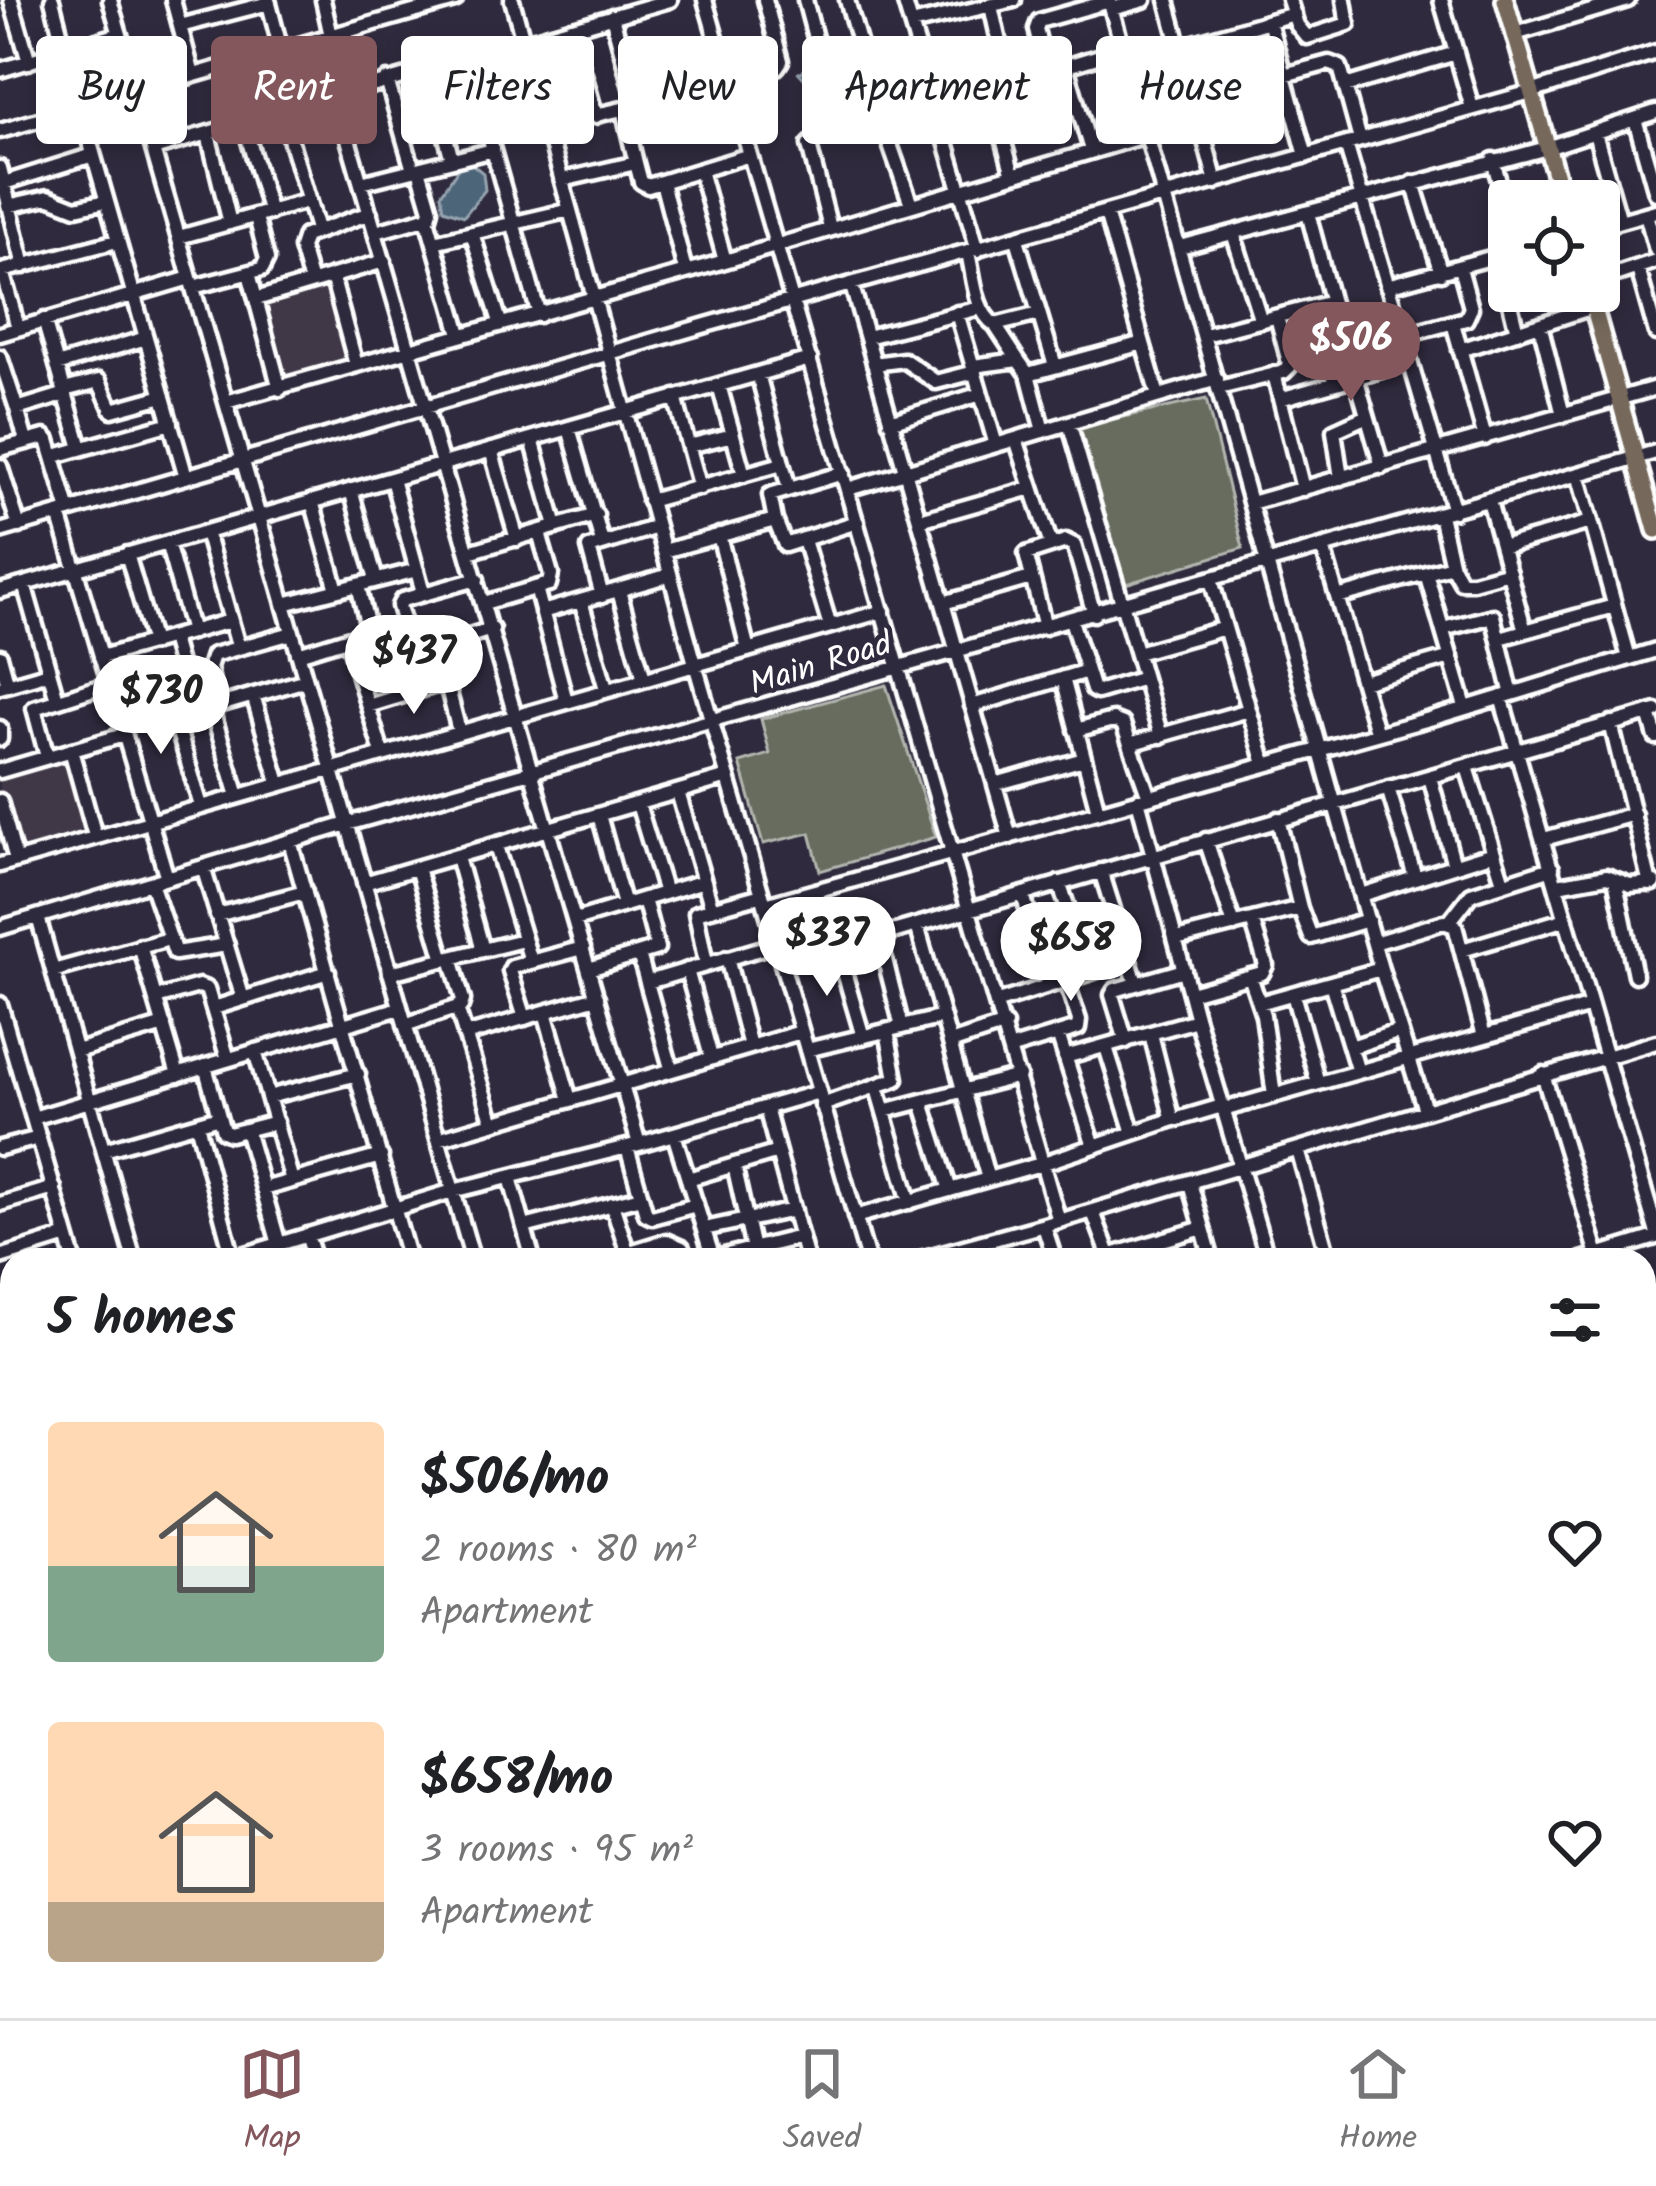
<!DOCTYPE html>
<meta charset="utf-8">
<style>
:root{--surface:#fff;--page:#f2f2f2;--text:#202124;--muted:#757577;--line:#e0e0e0;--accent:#84575d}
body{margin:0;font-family:Kalam,sans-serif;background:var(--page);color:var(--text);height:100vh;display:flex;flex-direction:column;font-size:45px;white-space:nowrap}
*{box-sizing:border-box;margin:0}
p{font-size:39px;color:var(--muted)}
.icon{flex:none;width:66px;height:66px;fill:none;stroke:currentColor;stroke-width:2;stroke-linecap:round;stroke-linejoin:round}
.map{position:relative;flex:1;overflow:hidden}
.side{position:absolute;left:0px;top:1248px;width:1656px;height:771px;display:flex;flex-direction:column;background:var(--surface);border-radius:36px 36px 0 0;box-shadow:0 6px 18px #0003}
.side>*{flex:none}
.top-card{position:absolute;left:36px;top:36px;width:1584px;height:108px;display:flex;gap:24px}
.fabs{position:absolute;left:1488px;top:180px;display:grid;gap:24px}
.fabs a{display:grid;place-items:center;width:132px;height:132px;border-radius:12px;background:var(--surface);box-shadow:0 6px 18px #0003;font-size:60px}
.price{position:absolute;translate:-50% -102px;padding:0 27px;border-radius:42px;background:#fff;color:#222;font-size:39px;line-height:78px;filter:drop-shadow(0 3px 6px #0008)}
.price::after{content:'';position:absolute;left:50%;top:72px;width:36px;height:27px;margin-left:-18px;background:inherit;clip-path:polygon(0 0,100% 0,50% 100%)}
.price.selected{background:var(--accent);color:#fff}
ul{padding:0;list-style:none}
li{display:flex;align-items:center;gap:36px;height:300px;padding:0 48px}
li span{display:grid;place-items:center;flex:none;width:336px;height:240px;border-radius:12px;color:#555}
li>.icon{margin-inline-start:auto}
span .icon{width:144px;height:144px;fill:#fffc;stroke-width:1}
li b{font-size:51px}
h2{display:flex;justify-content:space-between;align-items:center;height:144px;padding:0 48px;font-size:51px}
.tag{padding:0 42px;border-radius:12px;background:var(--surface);box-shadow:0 6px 18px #0003;font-size:42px;line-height:108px}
.tag.selected{background:var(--accent);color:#fff}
.tab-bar{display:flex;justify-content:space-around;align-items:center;height:168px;border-top:3px solid var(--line);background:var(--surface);font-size:33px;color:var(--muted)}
.tab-bar a{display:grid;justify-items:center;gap:6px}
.tab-bar .selected{color:var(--accent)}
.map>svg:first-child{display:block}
.built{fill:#413746}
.green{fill:#676c5f;stroke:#b3b6af;stroke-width:3}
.water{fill:#4e6579;stroke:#95a3af;stroke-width:3}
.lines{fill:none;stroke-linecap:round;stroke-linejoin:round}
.minor-casing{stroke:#fff;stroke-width:21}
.major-casing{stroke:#fff;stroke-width:24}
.minor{stroke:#2f2a3d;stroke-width:12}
.major{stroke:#76695c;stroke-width:15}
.labels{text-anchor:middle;stroke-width:9;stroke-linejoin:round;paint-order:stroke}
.street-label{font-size:33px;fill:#fff;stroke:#2f2a3d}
</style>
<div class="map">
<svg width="1656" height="2018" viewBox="0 0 1656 2018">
<rect width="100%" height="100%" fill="#2f2a3d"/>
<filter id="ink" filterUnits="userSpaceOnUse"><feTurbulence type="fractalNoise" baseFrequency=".00833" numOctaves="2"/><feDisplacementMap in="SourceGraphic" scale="24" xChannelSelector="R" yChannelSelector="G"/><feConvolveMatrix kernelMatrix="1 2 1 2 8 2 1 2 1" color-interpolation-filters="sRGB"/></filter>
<g filter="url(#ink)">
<path class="built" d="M328,284l24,82 -69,20 -24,-82z
M67,757l23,79 -71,19 -19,-66v-13z"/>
<path class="green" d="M1206,399l37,149 -117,36 -49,-157z
M886,685l50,152 -116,34 -10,-38 -47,11 -23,-81 30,-9 -9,-35z"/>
<path class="water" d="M822,61l34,1 8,18 -6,35 -32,5 -14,-5 10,-18 -23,-24z
M472,164l11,9 2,17 -21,26 -20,-7 -3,-15 19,-28z"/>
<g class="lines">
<defs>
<path id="minor" d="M11,0l18,62
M52,0l13,51
M110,0l363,1260
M173,0l20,75
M268,0l13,50
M323,0l8,36
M512,0l183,664 173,596
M705,0l354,1221 -142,39
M805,0l13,49
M847,0l34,119 30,85
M904,0l74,250
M1109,0l272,969
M1167,0l49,182
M1289,0l8,25 10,12 41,-13 -4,-24
M1441,0l31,108
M1110,1l-71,20 -3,8 9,36 12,4 66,-20
M1112,9l32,-9
M612,16l24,90
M1269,21l37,135
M911,24l103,-24
M180,26l89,-23
M571,28l25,88
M1515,34l113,-34
M319,39l320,1105
M1180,47l114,-33
M467,57l72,258
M982,62l31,113
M1066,66l25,84
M428,69l24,91
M866,69l54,-15
M0,70l120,-36
M1284,75l45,-12 11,4 20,73
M728,77l49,-10 4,-6 -16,-61
M928,78l70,-20 3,-7 -10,-45
M387,80l26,90
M1345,86l111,-33
M80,108l106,369
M282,112l35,117
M1635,119l21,74
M244,124l26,89
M548,126l118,-27 8,3 14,19 48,-17
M1203,130l90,-24
M0,131l455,-131
M1595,133l25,88
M208,134l22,89
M1346,144l108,367
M153,149l517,-149
M1493,160l16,57
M636,163l5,19 7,4 102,-31
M0,168l24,98
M700,170l25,91
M562,180l74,-17 -13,-54
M662,182l23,88
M4,183l89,-28
M361,183l132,-33
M1413,183l28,90
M8,206l40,-9 28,11 30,-7
M1106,213l52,183
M1308,213l31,116
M1646,214l10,36
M427,219l33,115
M1599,227l57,-16
M830,228l-21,-83 7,-7 118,-36
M376,232l53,-15 2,-7 -12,-41
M472,233l28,89
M1233,233l28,88
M179,237l129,-36
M1017,239l38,127
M434,242l136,-32
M1180,247l367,-99 109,-36
M968,253c6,23 6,58 27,72l44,-11
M1638,269l18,64
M249,273l31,116
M332,276l24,89
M1509,280l-3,7 11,45
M1599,280l57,-19
M311,282l-10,-34 4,-12 65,-23
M852,286l158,551
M1387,286l122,-33
M193,287l69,-18 5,-10 -11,-42
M256,299l128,-38
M957,313l39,132
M44,320l37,128
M1453,323l32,115
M1540,324l23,91
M995,325l23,35
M18,328l-16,-57 115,-30
M0,334l190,-56
M1205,335l127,-33
M1402,336l64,-17 5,-11 -11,-40
M867,337l113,-29
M1460,350l133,-43
M0,357l17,52 49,-15
M874,364l30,-4 32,22 39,-10
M57,365l89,-27
M973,366l45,-6 10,14 15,57
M758,374l31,115
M1028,374l115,-31
M1274,374l29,115
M1356,377l26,90
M1335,383l-10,-40 4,-10 66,-21
M719,385l25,90
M1219,388l65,-16 6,-6 -13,-49
M64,390l35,-9 13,29 51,-14
M675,397l25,91
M1280,399l130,-37
M226,402l499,-141 422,-126
M17,409l9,32
M890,422l91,-28
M1069,423l92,313
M569,428l33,114
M532,439l24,88
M1016,439l35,106
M689,446l44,-11
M0,449l45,-12 3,3 21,71
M491,450l26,89
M55,456l116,-33
M0,466l19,60
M1578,474l51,184
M1341,478l-7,-47 33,-15
M392,479l31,114
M848,489l369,-110
M351,490l25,90
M312,501l25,89
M649,501l133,-37
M1489,501l36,130
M1251,503l405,-115
M59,514l108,364
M1440,515l12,51 9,16h12l36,-10
M775,520l10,25 72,-23
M920,520l112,-32
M0,531l706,-206 825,-233 125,-40
M206,532l32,114
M719,535l29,115
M804,540l26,86
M167,543l25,89
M1502,547l89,-25
M1323,548l53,183
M664,551l111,-31 -5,-25 73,-22
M469,552l127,-37
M127,554l26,89
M1426,573l39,134
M1211,580l54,184
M24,584l33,115
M536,588l30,113
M0,591l810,-232
M619,591l25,88
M602,596l-13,-48 68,-21
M1337,597l115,-31
M581,601l25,88
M484,603l65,-19 2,-10 -12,-41
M943,603l88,-25
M284,604l133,-34
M542,612l128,-37
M1071,620l22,70 4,2 47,-14
M1045,627l-19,-73 40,-13 8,4 20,69
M1443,629l50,-13 18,75
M1500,638l114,-32
M348,640l34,113
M437,646l22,85
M412,652l-13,-46 3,-6 75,-21
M1137,653l88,-25
M298,654l71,-22 -11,-47
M0,656l8,29
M101,657l129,-36
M357,669l135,-40
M1063,678l35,133
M1362,682l89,-25
M0,687l49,-14
M167,693l34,113
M253,695l26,88
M1501,697l155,533
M217,706l-8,-39 4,-12 79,-22
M368,706l78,-24
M972,706l115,-35
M211,707l27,89
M117,708l64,-20 2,-10 -11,-40
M1649,713l7,24
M174,718l132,-38
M1611,723l39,161
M0,728v11
M1076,730l37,-10 10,4 26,73
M1133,743l116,-33
M71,750l24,86
M47,757l-13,-49 75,-24
M1467,767l36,115
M0,771l124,-36
M1430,777l24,88
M995,784l89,-25
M1388,788l27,89
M678,792l34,117
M1138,800l59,220 71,240
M0,801l16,59
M638,804l27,89
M599,815l25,90
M1278,819l22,89 11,29 57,-17
M1544,839l90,-25
M1206,840l28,85
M290,841l119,419
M496,846l35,115
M457,857l26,93
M0,865l883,-254
M203,867l40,132
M417,868l27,92
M1101,871l35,112
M1615,879l20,96
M151,883l24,70 52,-8
M364,883l364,-106
M1059,883l32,89
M1557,885l50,-9 23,9 24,-2
M1023,894l25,92
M1361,895l133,-42
M765,905l668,-187 223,-68
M217,915l88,-23
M38,917l96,343
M575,920l129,-39
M1450,921l21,-27 81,-26
M917,925l71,254
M0,928l347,-104 1309,-372
M879,936l23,91
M1176,939l124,-31
M1374,943l70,-21 11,4 29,110
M140,946l38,129
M837,948l26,89
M1462,950l104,-31
M639,954l32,114
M727,958l23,88
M706,964l-10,-51 66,-18
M782,964l874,-253
M589,969l68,-21 -13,-49
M687,970l24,87
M53,971l116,-32
M390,973l133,-33
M1250,976l13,39 11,81
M648,982l128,-38
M1331,983l27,89
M1190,993l72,-20 4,-8 -14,-45
M1293,994l25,89
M156,998l43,-12 8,3 21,70
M998,1002l131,-42
M1259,1003l122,-34 44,141
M0,1004l74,256
M214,1008l114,-36
M457,1008l36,115
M545,1012l25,88
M525,1018l-15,-47 2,-4 71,-19
M405,1025l56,-19 2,-6 -12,-42
M1058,1034l36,112
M1151,1034l21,83 6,2 44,-13
M465,1035l132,-38
M1126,1041l-14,-46 3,-5 69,-20
M950,1043l55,-18
M1106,1047l27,86
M1351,1047l49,-16
M1012,1048l66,-20 1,-8 -13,-40
M807,1050l136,-33
M76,1051l88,-26
M255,1051l37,130
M1065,1057l132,-37
M205,1066l18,65 7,3 46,-12
M1543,1074l55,181
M877,1088l33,114
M268,1097l90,-23
M922,1102l28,88
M822,1105l74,-26 -9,-48
M766,1108l41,152
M1223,1110l368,-104
M884,1111l135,-35
M33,1118l367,-110
M197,1124l36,134
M246,1130l33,114
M674,1134l39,125
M438,1139l363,-107
M627,1147l19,67 6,3 44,-12
M0,1148l39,-10
M104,1150l115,-33
M1298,1150l31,110
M734,1165l19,84
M510,1177l23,83
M688,1179l90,-27
M1190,1183l22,77
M263,1189l118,-33
M0,1204l54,-16
M612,1204l18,56
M1093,1212l15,40 7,2 88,-26
M855,1217l186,-53 133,-45
M1059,1221l597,-179
M1044,1226l11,34
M524,1227l117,-30
M704,1229l90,-19
M307,1235l8,25
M627,1253l39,-12 16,7 4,12
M0,1257l67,-21
M226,1260l227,-69 190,-48 176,-51
M708,1260l92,-23
M1581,1260l75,-23
M0,1323l12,-3
M0,1466l12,-3
M0,1517l12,-4
M1644,1537l12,29
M0,1572l12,-4
M0,1623l12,-3
M1,1669l11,27
M0,1933l12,-5
M212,2007l2,11
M267,2007l1,11
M357,2007l4,11
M482,2007l3,11
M540,2007l3,11
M595,2007l4,11
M653,2007l4,11
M793,2007l4,11
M1208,2007l4,11
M121,2018l11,-11
M877,2018l41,-11
M1132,2018l2,-11
M1318,2018l7,-11"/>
<path id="major" d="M1505,0l58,201
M1589,291l67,239
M1644,1771l12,-16
M1456,2018l8,-11"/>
</defs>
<use href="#minor" class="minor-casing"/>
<use href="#major" class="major-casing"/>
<use href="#minor" class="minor"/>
<use href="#major" class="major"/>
</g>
</g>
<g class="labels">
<g class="street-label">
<text transform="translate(820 662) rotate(-17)" y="12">Main Road</text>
</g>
</g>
</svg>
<div class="fabs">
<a><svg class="icon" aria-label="locate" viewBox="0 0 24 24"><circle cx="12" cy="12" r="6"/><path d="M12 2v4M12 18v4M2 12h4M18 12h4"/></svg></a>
</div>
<b class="price selected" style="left:1351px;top:404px">$506</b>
<b class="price" style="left:414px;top:717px">$437</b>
<b class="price" style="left:161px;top:757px">$730</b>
<b class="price" style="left:827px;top:999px">$337</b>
<b class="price" style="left:1071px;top:1004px">$658</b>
<div class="top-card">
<a class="tag">Buy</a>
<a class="tag selected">Rent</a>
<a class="tag">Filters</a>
<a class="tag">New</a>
<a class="tag">Apartment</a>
<a class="tag">House</a>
</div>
<section class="side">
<h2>5 homes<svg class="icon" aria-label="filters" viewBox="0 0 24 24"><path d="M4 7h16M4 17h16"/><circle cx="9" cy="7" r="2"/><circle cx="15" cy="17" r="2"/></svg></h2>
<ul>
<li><span style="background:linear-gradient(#ffd9b3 60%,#7fa58c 0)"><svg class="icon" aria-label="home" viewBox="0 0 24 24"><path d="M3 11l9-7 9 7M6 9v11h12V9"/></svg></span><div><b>$506/mo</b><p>2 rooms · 80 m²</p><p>Apartment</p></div><svg class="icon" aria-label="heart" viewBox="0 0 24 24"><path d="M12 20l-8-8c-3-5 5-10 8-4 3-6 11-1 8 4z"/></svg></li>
<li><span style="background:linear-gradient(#ffd9b3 75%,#b9a48a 0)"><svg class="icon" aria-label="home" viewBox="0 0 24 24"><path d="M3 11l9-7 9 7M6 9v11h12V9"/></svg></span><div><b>$658/mo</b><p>3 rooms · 95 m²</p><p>Apartment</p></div><svg class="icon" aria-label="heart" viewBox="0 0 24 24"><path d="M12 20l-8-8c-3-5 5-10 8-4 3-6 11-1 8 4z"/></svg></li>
</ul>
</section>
</div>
<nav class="tab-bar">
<a class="selected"><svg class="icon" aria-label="map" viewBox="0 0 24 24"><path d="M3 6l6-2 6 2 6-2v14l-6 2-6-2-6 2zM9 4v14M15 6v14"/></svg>Map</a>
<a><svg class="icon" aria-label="saved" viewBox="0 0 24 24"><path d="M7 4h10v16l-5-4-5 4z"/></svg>Saved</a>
<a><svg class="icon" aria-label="home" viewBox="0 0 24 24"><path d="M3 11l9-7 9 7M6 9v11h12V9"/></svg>Home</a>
</nav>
